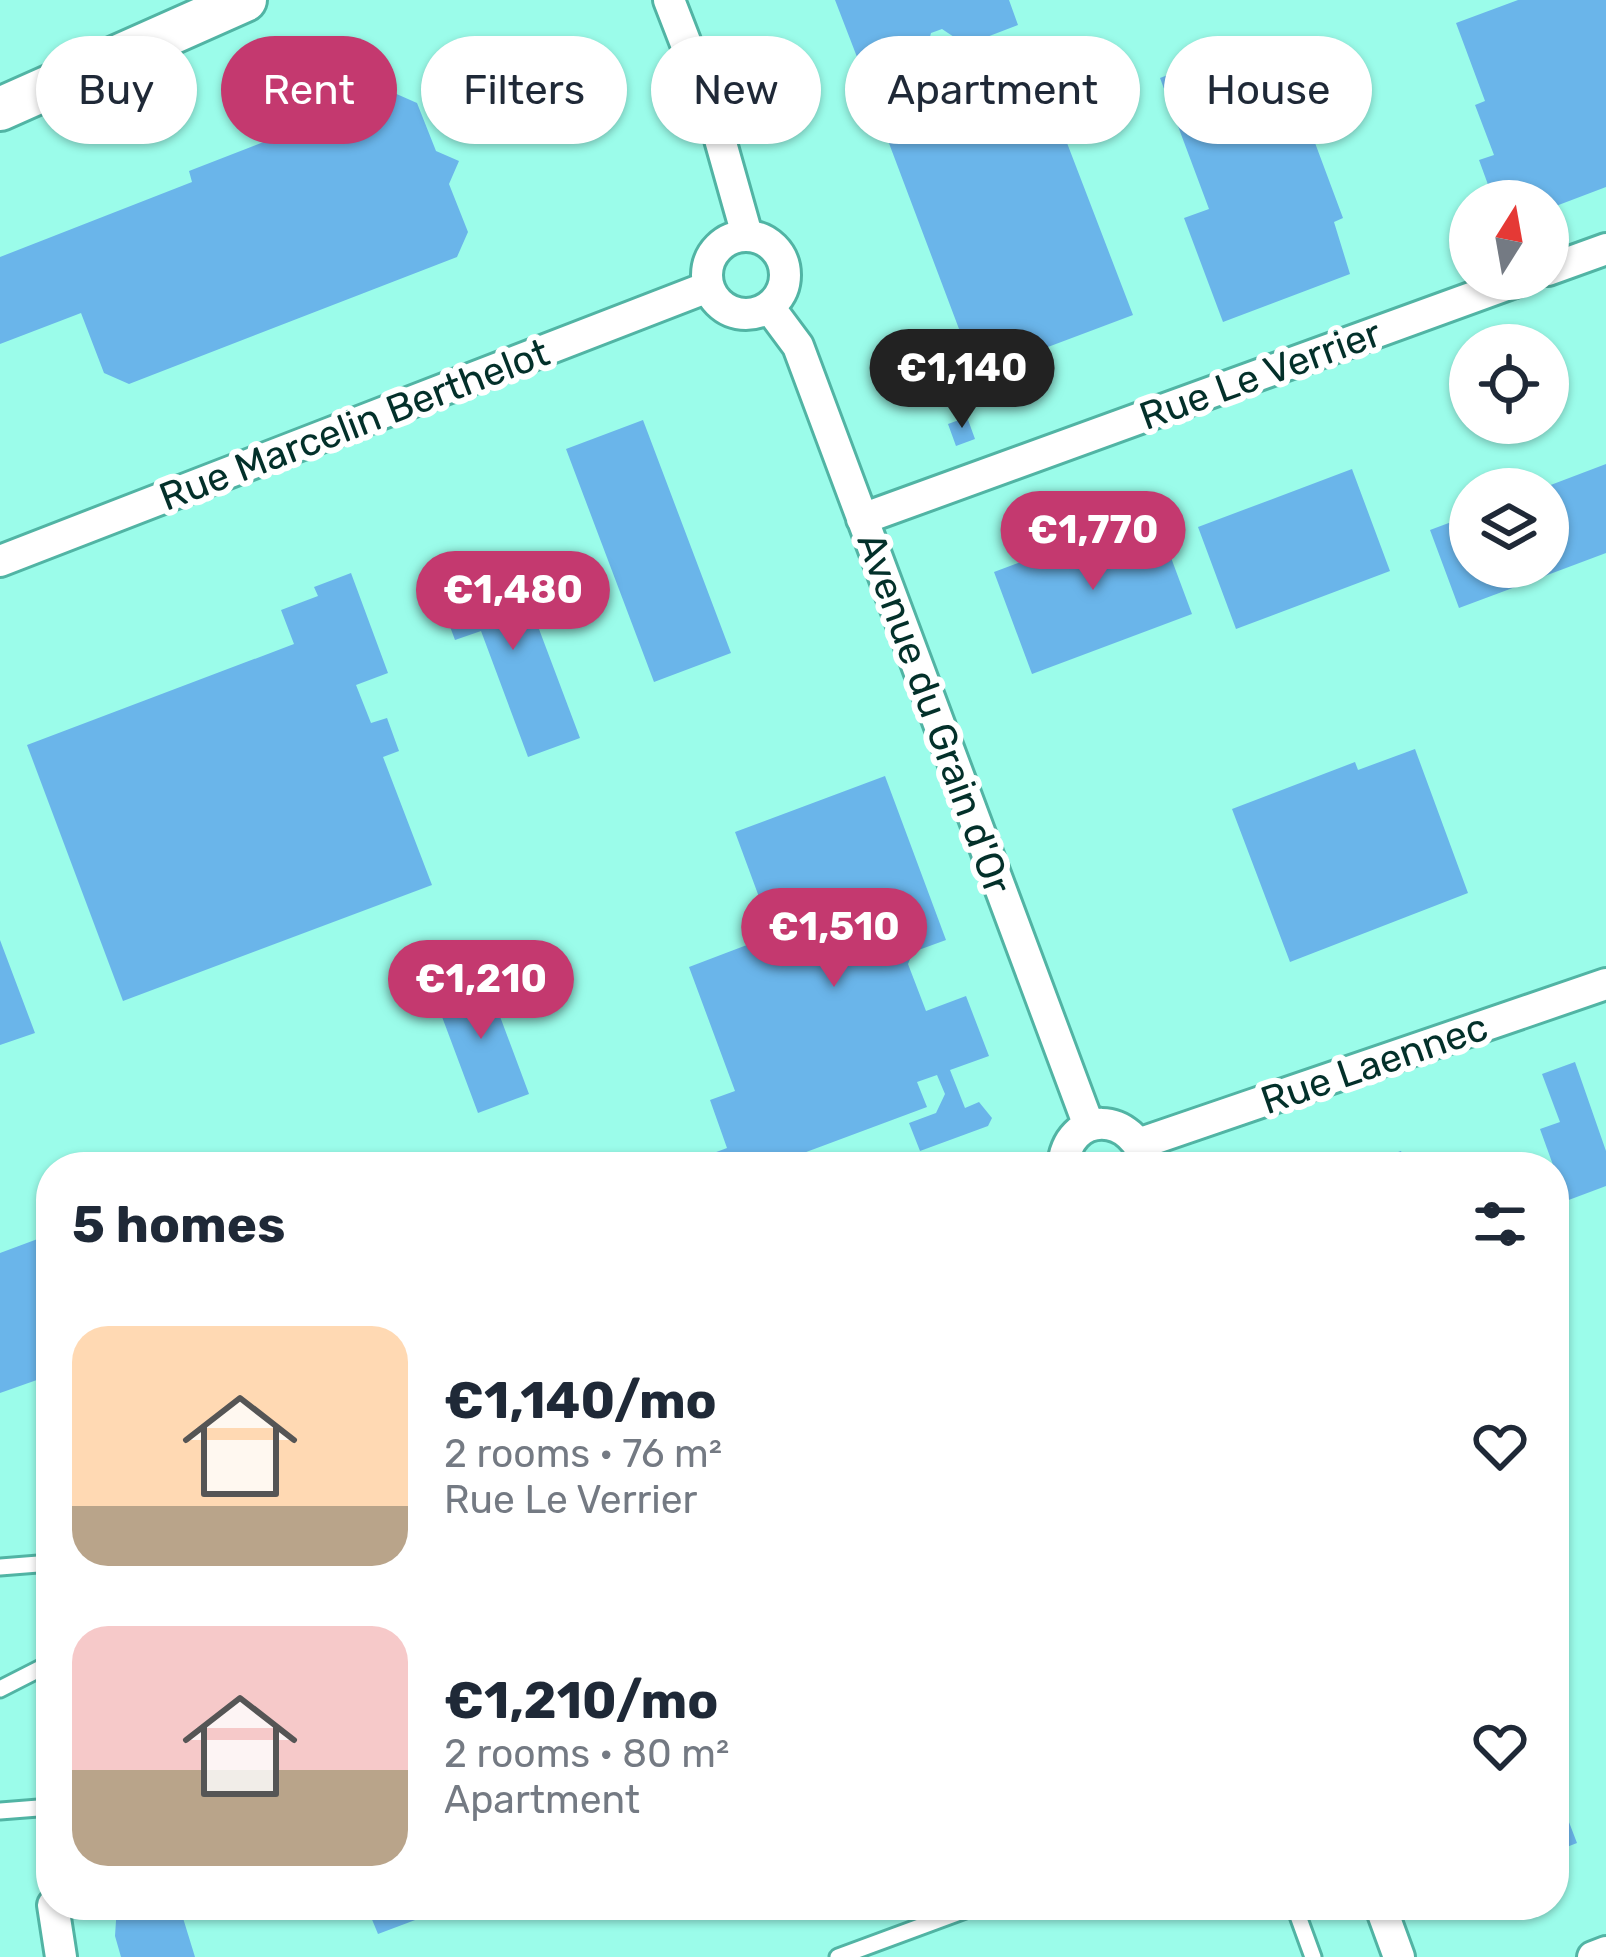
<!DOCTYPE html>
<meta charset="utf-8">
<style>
:root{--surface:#fff;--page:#f2f2f3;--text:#1f2937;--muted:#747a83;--accent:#c4396f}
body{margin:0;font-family:Rubik,sans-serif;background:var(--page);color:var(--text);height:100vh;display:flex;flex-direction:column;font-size:45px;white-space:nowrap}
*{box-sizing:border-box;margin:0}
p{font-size:39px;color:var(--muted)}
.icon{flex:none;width:66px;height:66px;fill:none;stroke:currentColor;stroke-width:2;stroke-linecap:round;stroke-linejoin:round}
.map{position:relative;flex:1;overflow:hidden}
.details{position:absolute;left:36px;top:1152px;width:1533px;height:768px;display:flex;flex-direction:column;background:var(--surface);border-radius:48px;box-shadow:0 3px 9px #0004}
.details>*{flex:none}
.top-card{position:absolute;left:36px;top:36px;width:1536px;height:108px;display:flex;gap:24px}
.needle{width:78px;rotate:11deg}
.tools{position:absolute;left:1449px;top:180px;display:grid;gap:24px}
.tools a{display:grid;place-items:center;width:120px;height:120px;border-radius:50%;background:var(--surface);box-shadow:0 3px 9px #0004;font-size:60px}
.price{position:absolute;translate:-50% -102px;padding:0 27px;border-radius:42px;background:var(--accent);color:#fff;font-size:39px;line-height:78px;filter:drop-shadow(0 3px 6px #0008)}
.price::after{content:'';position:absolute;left:50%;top:72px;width:36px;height:27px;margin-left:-18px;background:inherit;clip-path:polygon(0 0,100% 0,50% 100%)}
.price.on{background:#222;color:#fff}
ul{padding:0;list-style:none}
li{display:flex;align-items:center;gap:36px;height:300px;padding:0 36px}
li span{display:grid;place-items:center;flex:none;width:336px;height:240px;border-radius:36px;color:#555}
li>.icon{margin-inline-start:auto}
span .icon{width:144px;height:144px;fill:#fffc;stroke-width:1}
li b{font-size:51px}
h2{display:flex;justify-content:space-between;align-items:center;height:144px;padding:0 36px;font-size:51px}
.tag{padding:0 42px;border-radius:54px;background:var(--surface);box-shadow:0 3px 9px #0004;font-size:42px;line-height:108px}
.tag.on{background:var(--accent);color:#fff}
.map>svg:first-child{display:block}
.building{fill:#6ab5ea}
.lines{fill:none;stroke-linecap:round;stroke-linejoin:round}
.lane-casing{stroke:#51b4a4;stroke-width:21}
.street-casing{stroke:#51b4a4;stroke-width:36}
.secondary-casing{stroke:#51b4a4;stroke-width:48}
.lane{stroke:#fff;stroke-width:15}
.street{stroke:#fff;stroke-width:30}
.secondary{stroke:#fff;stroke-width:42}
.labels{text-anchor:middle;stroke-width:12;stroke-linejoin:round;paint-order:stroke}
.street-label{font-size:39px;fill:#03302a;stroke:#fff}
</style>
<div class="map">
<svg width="1606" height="1957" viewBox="0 0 1606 1957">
<rect width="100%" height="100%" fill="#9bfcea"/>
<path class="building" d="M835,0h174l9,25 -52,20 -24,-16 -11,4 -4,15 -50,18 -20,-9z
M1518,0h88v187l-58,22v-8h-54l-15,-41 15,-5 -19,-50 10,-4 -29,-78z
M1265,38l11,31 10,-4 57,153 -9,4 16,52 -127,48 -39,-104 25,-9 -49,-131z
M1044,83l89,232 -157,59 -89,-236z
M392,92l25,11 19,48 23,10 -10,23 19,48 -11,25 -328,127 -25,-11 -23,-60 -81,31v-87l192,-75 -3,-11z
M967,417l8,22 -19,7 -8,-22z
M643,420l88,233 -77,29 -88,-233z
M1606,464v89l-147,55 -29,-78 40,-15v52h78v-81z
M1352,469l38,102 -154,58 -38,-102z
M1154,512l38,102 -160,60 -38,-102z
M513,560l67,178 -52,19 -47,-126 -26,9 -19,-51z
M351,573l37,100 -32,12 15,38 16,-5 12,33 -16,6 49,128 -309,116 -96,-256 267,-101 -13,-34 37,-14 -4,-9z
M1415,749l53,144 -178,69 -58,-153 123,-47 3,8z
M885,776l61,164 -33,12 -5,12 18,47 40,-15 23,60 -39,14 15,38 14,-6 13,16 -4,8 -68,25 -11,-28 27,-10 9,-19 -8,-19 -20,7 10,25 -161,60h-50l-5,-13 16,-6 -17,-48 25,-9 -46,-124 84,-32 -38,-103z
M0,940l35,93 -35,12z
M483,971l46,123 -51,19 -46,-123z
M1575,1062l31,89v35l-40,15 -26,-72 20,-7 -18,-48z
M1401,1151l6,16h-49v-1z
M51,1234v141l-51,18v-140z
M1554,1783l23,60 -23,9z
M117,1905h62l16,52h-74l-6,-21z
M366,1905h89l-77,29z"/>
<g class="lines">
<defs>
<path id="lane" d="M0,1567l51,-4
M0,1689l51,-26
M0,1811l51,-4
M1294,1905l19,52
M838,1957l141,-52"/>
<path id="street" d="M669,0l43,111 35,124
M707 275a39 39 0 1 1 78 0a39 39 0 1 1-78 0Z
M1548,270l58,-21
M769,307l29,39 291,780
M862,519l661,-240
M0,561l708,-274
M1141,1143l465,-159
M1063,1167c4,-58 72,-57 84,0
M53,1905l8,52
M1380,1905l19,52
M1593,1957l13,-5"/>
<path id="secondary" d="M0,109l245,-109"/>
</defs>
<use href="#lane" class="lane-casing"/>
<use href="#street" class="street-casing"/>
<use href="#secondary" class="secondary-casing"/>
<use href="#lane" class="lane"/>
<use href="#street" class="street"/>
<use href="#secondary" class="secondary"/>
</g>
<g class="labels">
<g class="street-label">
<text transform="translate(1260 374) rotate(-20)" y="14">Rue Le Verrier</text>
<text transform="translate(354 424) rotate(-21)" y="14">Rue Marcelin Berthelot</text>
<text transform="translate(935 713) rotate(70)" y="14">Avenue du Grain d'Or</text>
<text transform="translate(1374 1063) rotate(-19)" y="14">Rue Laennec</text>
</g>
</g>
</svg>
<div class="tools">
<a><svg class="needle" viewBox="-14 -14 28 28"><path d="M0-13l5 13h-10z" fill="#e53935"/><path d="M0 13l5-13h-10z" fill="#747a83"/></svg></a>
<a><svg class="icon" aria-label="locate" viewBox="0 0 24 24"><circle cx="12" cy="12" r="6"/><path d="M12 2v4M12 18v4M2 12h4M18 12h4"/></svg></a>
<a><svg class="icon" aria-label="layers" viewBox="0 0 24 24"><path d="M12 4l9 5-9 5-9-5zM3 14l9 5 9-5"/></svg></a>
</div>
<b class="price on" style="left:962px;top:431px">€1,140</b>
<b class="price" style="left:1093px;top:593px">€1,770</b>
<b class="price" style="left:513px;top:653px">€1,480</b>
<b class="price" style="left:834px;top:990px">€1,510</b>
<b class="price" style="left:481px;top:1042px">€1,210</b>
<div class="top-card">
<a class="tag">Buy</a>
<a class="tag on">Rent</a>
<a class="tag">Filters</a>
<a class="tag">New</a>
<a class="tag">Apartment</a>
<a class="tag">House</a>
</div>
<section class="details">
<h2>5 homes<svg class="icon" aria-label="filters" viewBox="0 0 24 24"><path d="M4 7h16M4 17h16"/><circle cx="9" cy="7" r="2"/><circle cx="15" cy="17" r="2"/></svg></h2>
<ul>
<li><span style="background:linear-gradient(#ffd9b3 75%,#b9a48a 0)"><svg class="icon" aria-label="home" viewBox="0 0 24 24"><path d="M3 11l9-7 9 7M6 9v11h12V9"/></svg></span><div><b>€1,140/mo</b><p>2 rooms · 76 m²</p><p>Rue Le Verrier</p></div><svg class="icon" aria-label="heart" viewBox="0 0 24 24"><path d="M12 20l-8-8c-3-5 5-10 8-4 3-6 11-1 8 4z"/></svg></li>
<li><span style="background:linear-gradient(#f6c9c9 60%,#b9a48a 0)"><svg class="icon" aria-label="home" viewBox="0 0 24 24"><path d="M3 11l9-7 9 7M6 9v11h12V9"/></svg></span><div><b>€1,210/mo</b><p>2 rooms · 80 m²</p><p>Apartment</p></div><svg class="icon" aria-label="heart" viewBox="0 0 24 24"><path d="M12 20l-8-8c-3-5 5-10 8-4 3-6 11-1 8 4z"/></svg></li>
</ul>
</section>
</div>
